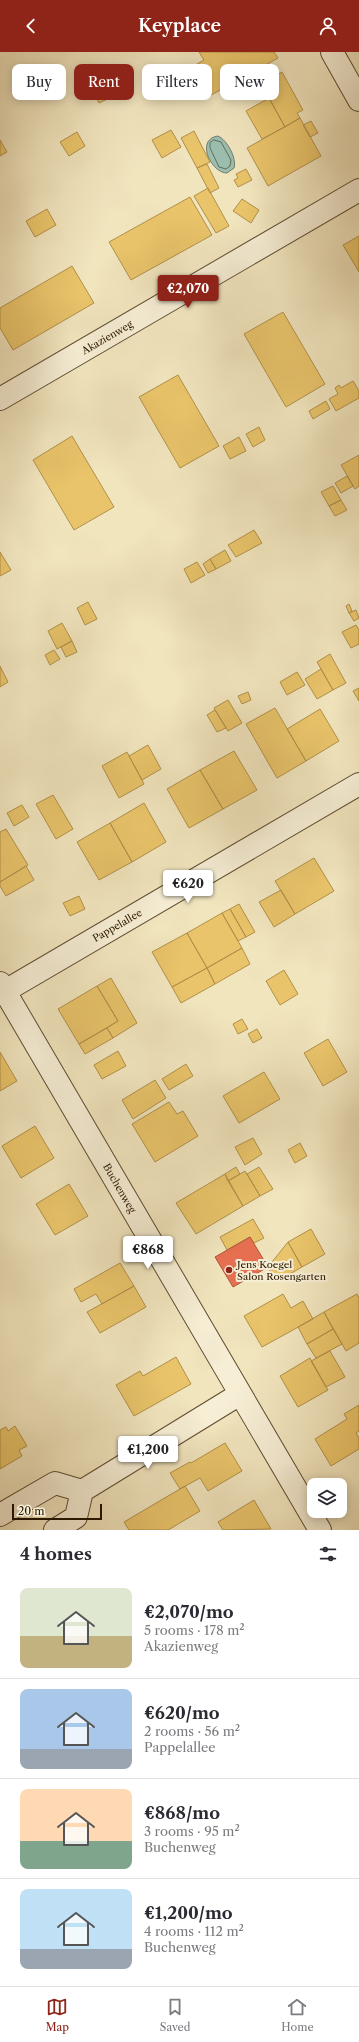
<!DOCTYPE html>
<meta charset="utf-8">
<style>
:root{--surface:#fff;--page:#f2f2f3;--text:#2b2b33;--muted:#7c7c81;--line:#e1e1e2;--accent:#8f2418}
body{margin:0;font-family:"Libre Caslon Text",serif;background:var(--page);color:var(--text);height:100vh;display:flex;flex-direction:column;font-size:15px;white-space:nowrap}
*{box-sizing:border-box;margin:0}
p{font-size:13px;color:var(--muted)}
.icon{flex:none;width:22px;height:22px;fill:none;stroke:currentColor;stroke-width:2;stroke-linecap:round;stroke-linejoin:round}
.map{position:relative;height:1478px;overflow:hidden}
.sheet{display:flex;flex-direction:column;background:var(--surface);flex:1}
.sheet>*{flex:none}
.guide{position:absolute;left:12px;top:12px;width:335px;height:36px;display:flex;gap:8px}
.buttons{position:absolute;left:307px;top:1426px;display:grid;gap:8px}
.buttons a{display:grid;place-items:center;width:40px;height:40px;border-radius:8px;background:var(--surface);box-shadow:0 2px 10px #0003;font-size:20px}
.scale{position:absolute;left:12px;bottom:10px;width:90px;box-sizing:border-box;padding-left:4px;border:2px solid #2d1800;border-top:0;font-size:11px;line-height:14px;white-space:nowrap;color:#2d1800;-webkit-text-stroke:3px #f6eed5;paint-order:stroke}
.price{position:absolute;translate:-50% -34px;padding:0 9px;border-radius:4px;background:#fff;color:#222;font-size:13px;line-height:26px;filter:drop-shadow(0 1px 2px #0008)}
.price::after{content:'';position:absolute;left:50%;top:24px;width:12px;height:9px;margin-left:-6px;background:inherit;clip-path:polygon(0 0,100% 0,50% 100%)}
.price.selected{background:var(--accent);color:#fff}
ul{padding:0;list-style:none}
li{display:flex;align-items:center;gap:12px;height:100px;padding:0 20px}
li+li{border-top:1px solid var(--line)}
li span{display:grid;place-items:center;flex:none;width:112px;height:80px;border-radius:8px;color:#555}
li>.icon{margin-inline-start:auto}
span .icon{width:48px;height:48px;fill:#fffc;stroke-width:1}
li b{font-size:17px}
h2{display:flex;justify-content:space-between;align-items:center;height:48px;padding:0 20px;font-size:17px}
.chip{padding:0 14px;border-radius:8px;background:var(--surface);box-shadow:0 2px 10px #0003;font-size:14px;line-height:36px}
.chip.selected{background:var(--accent);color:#fff}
header{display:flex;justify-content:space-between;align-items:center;height:52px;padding:0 20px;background:var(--accent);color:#fff;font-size:18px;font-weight:600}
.dock{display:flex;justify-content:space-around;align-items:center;height:56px;border-top:1px solid var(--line);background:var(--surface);font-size:11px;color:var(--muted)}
.dock a{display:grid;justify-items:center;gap:2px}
.dock .selected{color:var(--accent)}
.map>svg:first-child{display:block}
.water{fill:#9bbfb0;stroke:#6f7c6a}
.homes{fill:#e9c46a;stroke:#b1904a}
.shops{fill:#e76f51;stroke:#af5539}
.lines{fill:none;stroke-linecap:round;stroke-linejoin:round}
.shore{stroke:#646c58;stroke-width:1}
.minor-casing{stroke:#5e4b30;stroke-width:24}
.minor{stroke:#f6eed5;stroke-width:22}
.poi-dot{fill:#8f2418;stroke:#f6eed5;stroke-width:1.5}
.labels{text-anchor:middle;stroke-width:4;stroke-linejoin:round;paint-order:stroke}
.street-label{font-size:10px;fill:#2d1800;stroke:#f6eed5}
.poi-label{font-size:10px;fill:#2d1800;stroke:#f6eed5;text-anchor:start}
</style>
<header><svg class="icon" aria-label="back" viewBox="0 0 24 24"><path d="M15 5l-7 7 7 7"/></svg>Keyplace<svg class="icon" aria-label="person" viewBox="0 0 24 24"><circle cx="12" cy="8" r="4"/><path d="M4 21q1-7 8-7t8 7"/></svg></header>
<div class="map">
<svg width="359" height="1478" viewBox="0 0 359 1478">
<rect width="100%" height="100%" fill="#f1e5be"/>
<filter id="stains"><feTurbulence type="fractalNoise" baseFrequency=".005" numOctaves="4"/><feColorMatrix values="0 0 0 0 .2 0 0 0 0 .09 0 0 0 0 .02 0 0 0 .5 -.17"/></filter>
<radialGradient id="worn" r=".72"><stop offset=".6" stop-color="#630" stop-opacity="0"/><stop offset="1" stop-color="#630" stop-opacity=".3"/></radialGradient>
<path class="water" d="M218,84c9,4 19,22 16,32l-7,5c-16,0 -32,-34 -9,-37z"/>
<path class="homes" d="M199,0h75l4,6 -74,41 -17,-29 17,-10z
M282,20l21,38 -6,3 3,5 -15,9 -16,-29 -4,2 -8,-14z
M107,24l9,19 -17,8 -9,-18z
M269,46l16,29 -23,12 -16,-28z
M300,66l21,38 -53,30 -21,-38z
M311,69l7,12 -8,4 -7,-12z
M171,78l10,17 -19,11 -10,-18z
M194,79l16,31 -13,6 -16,-30z
M77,80l8,14 -16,10 -9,-14z
M0,88l7,12 -7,4z
M207,112l12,24 -9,5 -13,-25z
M246,117l6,11 -14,7 -4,-7 4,-2 -2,-4z
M208,136l21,38 -13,7 -22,-37z
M190,145l22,38 -81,45 -22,-38z
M242,147l17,11 -8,13 -18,-12z
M47,157l9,16 -21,12 -9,-16z
M359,184v36l-16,-27z
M72,214l22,37 -81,47 -13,-22v-20z
M283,260l42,72 -39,23 -42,-73z
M178,323l41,71 -39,22 -41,-71z
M353,329l6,10v7l-23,13 -7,-12 9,-5 -3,-6 4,-3 2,3z
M326,349l4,8 -17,10 -4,-8z
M259,375l6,13 -12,7 -7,-13z
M72,384l42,71 -40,23 -41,-70z
M239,385l7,14 -16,8 -7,-13z
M359,403v31l-4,3 -14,-24z
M347,424l6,10 -12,7 -6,-10z
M333,434l8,14 -12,6 -8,-14z
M341,448l6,10 -12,6 -6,-10z
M254,478l8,13 -26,14 -8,-12z
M225,498l6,11 -15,8 -6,-10z
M0,500l11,18 -11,6z
M210,507l6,10 -8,4 -5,-9z
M197,510l8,13 -14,8 -7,-14z
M88,550l9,17 -12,6 -8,-17z
M349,552l3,7 -3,2 -3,-7z
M356,558l3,8 -5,3 -5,-8z
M62,571l10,18 -15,8 -9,-18z
M356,573l3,5v14l-8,4 -9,-16z
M72,589l5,11 -11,5 -5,-10z
M54,598l6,9 -10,6 -5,-10z
M330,602l16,29 -13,7 -16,-28z
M0,614l8,16 -8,5z
M321,617l12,21 -16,9 -12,-20z
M297,620l8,13 -18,10 -7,-13z
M359,636v13l-6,-10z
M248,640l3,8 -9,4 -4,-8z
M228,648l14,23 -14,8 -14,-23z
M275,656l31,53 -29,17 -31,-54z
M320,657l19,32 -33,20 -19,-32z
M215,658l11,18 -9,4 -10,-17z
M148,693l13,24 -19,11 -13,-24z
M234,699l23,39 -34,19 -23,-39z
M127,700l17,32 -25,14 -17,-32z
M200,718l23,39 -34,19 -22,-39z
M53,743l20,34 -17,10 -20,-35z
M144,751l22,39 -34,20 -22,-39z
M22,753l7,12 -15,9 -7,-13z
M110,771l22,39 -33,18 -22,-38z
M6,777l22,36 -28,17v-50z
M314,806l20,33 -39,23 -20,-33z
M26,814l8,14 -28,16 -6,-10v-4z
M281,838l14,24 -21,13 -15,-25z
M79,844l6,13 -15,7 -7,-13z
M239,852l16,28 -9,5 -16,-28z
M230,857l16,28 -8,4 -16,-28z
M222,861l20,35 -35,20 -20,-35z
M187,881l20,35 -35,19 -20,-35z
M242,896l8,16 -35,20 -8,-16z
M207,916l8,16 -34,19 -9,-16z
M284,918l14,24 -18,11 -14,-24z
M111,926l26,45 -24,15 -6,-10 11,-7 -21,-35z
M97,934l21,35 -39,23 -21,-35z
M242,967l6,10 -10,5 -5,-10z
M107,976l6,10 -28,16 -6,-10z
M257,977l5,9 -9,5 -5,-9z
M328,987l19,33 -24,14 -19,-33z
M118,999l8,15 -24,13 -8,-14z
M0,1000l17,29 -17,10z
M186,1012l7,12 -24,14 -7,-11z
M264,1020l16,27 -41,24 -16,-27z
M155,1028l11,18 -33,21 -11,-19z
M169,1050l8,12 6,-3 15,25 -43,26 -23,-38z
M35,1074l19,32 -33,20 -19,-32z
M253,1086l9,16 -17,11 -10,-18z
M300,1091l7,13 -12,7 -7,-13z
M236,1115l4,7 -12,7 -3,-7z
M259,1115l14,22 -13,7 -13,-22z
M245,1119l15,25 -17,10 -15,-25z
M225,1122l18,32 -47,28 -20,-31z
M69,1132l19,32 -33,19 -19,-31z
M253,1167l11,19 -10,5 -4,-6 -23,13 -7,-13z
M311,1177l14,25 -23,13 -14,-25z
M288,1190l14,25 -26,15 -8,-15z
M120,1211l14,23 -32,18 -6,-10 -15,8 -7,-13z
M134,1234l12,21 -46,26 -13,-21z
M283,1242l8,14 12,-7 10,18 -51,28 -18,-31z
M357,1242l2,4v45l-13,8 -22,-39z
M324,1260l9,17 -26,15 -9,-17z
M333,1277l9,15 -26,14 -9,-14z
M330,1299l15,26 -19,10 -15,-26z
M176,1305l15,27 -57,32 -18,-31 24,-14 3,5z
M310,1306l18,32 -30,17 -18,-31z
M359,1353v26l-3,2 3,5v11l-28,17 -16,-27 32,-20 -3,-5z
M15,1374l12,20 -8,4 3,6 -22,13v-39l6,-3 2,4z
M225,1391l17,28 -34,20 -8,-13 -20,11 -10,-16 20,-11 1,1z
M185,1434l15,25 -32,19h-39l-5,-8z
M254,1448l17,29 -48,1 -5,-8z"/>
<path class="shops" d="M250,1185l18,30 -35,20 -18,-30z"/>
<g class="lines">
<path class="shore" d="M214,88l7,2 10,18 -1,6 -4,3 -7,-2 -9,-19v-5z"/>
<defs>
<path id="minor" d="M332,0l27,48
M0,347l359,-209
M0,931l320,547
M0,942l359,-210
M0,1463l55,-32 27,8
M55,1478l21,-13 6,-26 158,-97"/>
</defs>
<use href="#minor" class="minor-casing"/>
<use href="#minor" class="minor"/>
</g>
<circle class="poi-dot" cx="229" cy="1218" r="4"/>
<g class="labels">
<g class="street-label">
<text transform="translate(107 285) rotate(-30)" y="4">Akazienweg</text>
<text transform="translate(117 873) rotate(-30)" y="4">Pappelallee</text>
<text transform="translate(120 1136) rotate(60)" y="4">Buchenweg</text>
</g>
<g class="poi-label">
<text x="237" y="1216">Jens Koegel<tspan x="237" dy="12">Salon Rosengarten</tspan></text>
</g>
</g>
<rect width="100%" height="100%" filter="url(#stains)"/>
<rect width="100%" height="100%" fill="url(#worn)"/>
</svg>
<div class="buttons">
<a><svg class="icon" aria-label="layers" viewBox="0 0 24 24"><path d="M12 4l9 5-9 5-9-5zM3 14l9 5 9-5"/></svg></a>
</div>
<div class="scale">20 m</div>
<b class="price selected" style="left:188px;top:257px">€2,070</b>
<b class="price" style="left:188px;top:852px">€620</b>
<b class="price" style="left:148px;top:1218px">€868</b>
<b class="price" style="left:148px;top:1418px">€1,200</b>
<div class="guide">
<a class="chip">Buy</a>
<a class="chip selected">Rent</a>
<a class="chip">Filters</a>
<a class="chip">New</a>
</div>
</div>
<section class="sheet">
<h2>4 homes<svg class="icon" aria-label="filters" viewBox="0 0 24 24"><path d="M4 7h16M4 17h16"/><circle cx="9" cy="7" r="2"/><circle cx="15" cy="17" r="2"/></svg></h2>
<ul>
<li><span style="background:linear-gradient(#dfe7d0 60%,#c2b280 0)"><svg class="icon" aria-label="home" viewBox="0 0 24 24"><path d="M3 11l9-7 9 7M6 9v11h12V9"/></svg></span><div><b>€2,070/mo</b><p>5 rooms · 178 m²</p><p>Akazienweg</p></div></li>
<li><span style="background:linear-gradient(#a9c7e8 75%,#9aa5b1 0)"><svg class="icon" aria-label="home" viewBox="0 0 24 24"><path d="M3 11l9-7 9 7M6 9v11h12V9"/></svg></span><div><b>€620/mo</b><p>2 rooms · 56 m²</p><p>Pappelallee</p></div></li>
<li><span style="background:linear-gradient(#ffd9b3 65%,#7fa58c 0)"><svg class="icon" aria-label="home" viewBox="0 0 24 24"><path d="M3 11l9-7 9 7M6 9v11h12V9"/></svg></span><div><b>€868/mo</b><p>3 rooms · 95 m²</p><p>Buchenweg</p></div></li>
<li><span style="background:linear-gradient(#bfe0f5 75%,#9aa5b1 0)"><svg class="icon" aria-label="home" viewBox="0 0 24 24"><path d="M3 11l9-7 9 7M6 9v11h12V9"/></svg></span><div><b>€1,200/mo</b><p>4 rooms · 112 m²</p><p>Buchenweg</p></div></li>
</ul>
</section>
<nav class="dock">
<a class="selected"><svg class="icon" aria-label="map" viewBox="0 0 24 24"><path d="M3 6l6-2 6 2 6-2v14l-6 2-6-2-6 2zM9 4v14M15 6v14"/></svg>Map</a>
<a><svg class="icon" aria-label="saved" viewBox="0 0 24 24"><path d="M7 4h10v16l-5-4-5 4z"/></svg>Saved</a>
<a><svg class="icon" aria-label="home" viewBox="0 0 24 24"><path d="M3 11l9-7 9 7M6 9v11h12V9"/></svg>Home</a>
</nav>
